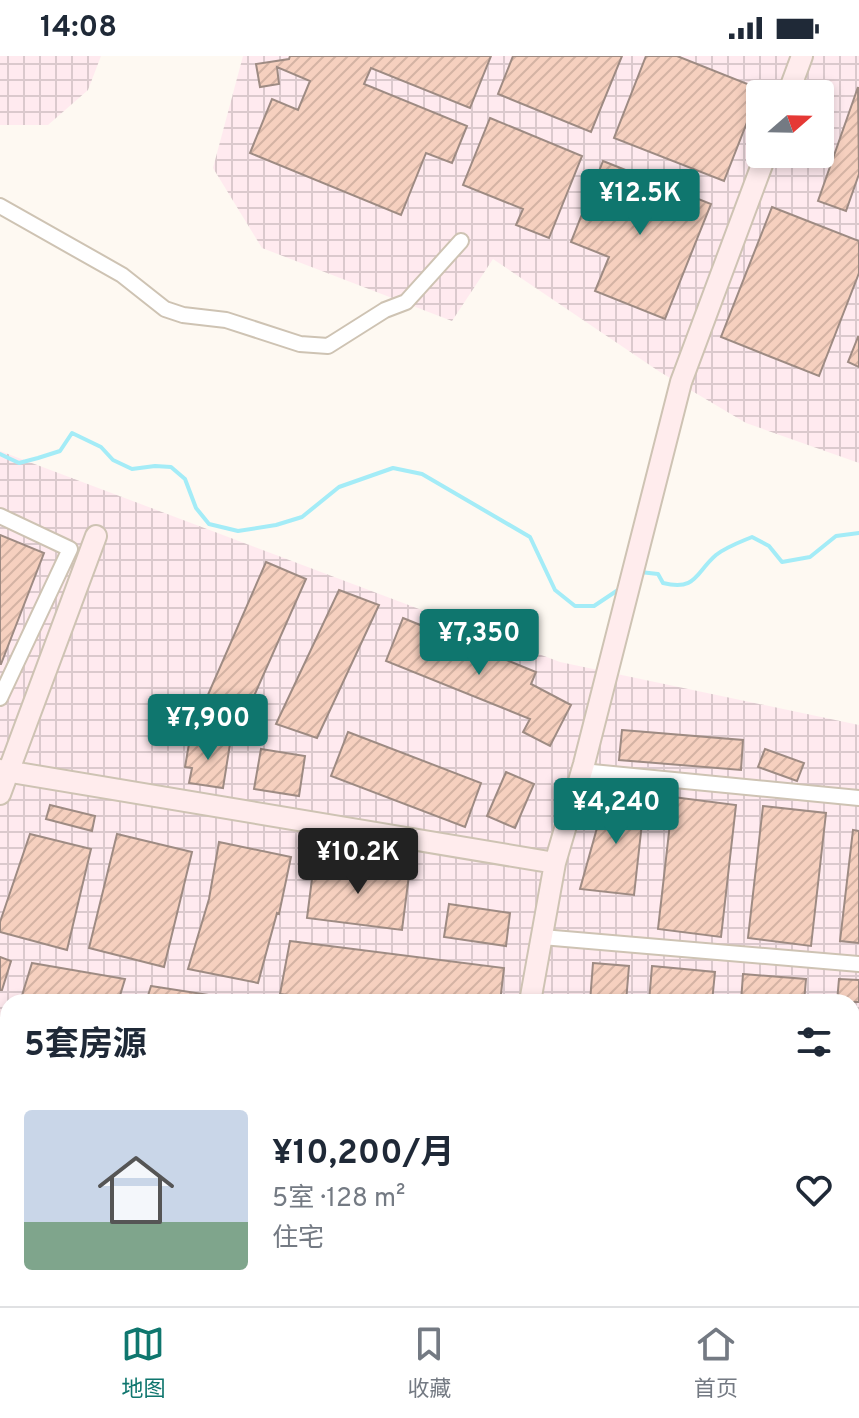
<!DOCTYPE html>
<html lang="zh">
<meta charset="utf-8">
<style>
:root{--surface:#fff;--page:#f6f6f7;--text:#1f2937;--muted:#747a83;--line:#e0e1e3;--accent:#0f766e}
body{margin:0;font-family:Overpass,"Noto Sans SC",sans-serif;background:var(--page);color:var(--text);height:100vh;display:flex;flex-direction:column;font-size:30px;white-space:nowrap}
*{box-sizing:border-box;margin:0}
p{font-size:26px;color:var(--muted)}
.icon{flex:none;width:44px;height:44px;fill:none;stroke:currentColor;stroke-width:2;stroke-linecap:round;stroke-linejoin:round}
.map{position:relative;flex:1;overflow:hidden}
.drawer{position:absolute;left:0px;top:938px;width:860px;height:312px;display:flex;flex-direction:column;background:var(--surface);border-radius:24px 24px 0 0;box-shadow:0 4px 12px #0003}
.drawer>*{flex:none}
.needle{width:52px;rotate:70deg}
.controls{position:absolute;left:746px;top:24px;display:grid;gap:16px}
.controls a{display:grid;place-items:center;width:88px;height:88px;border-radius:8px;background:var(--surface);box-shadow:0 4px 12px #0003;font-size:40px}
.price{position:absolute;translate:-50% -68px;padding:0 18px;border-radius:8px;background:var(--accent);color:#fff;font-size:26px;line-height:52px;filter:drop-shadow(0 2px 4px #0008)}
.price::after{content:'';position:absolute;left:50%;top:48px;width:24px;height:18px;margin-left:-12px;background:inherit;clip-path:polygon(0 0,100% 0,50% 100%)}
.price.current{background:#222;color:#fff}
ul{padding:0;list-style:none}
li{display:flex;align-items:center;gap:24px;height:200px;padding:0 24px}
li span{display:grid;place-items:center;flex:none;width:224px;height:160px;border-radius:8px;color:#555}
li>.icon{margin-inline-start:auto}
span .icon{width:96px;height:96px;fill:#fffc;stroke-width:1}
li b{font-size:34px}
h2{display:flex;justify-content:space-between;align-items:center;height:96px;padding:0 24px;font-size:34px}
.status{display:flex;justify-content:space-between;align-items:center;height:56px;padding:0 40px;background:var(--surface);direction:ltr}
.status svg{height:22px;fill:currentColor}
.menu{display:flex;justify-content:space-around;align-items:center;height:112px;border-top:2px solid var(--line);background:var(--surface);font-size:22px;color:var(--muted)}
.menu a{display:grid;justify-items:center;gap:4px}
.menu .current{color:var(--accent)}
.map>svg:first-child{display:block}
.industrial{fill:url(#industrial-grid);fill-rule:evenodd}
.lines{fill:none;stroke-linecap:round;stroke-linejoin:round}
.stream{stroke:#a4ecf7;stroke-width:4}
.building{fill:url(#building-hatch);stroke:#9e8b83;stroke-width:2}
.street-casing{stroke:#cec3b3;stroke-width:18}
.secondary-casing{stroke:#cec3b3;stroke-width:24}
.street{stroke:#fff;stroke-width:14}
.secondary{stroke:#ffeced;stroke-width:20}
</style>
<div class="status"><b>14:08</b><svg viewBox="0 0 49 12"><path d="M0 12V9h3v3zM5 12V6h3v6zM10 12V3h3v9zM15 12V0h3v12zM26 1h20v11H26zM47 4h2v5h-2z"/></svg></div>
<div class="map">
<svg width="859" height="1250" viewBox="0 0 859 1250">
<defs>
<pattern id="industrial-grid" width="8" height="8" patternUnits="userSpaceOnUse" patternTransform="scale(2)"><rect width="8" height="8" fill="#ffeaef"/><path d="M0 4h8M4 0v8" fill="none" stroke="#dbc9cd"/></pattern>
<pattern id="building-hatch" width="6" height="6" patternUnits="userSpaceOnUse" patternTransform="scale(2)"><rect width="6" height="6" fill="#f6d0bf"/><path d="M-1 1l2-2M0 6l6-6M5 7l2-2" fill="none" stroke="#d4b3a4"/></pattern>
</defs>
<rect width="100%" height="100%" fill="#fef9f2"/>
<path class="industrial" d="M0,0h101l-13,34 -40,35h-48z
M243,0h616v407l-113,-40 -86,-51 -167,-113 -41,62 -190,-73 -49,-80zM760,38h60v60h-60z
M0,395l560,211 299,63v553h-7v-276h-844v296h506l-1,8h-513z"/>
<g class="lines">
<path class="stream" d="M0,398l19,9 19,-5 22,-7 12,-18 29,14 12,13 19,9 23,-3 16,1 14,12 11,29 13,16 29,7 38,-6 26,-8 37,-30 54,-19 29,6 108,63 25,53 20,16h19l27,-18
M640,516l18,2 5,9c34,8 32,-10 53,-28 10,-8 24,-13 36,-18l17,9 13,16 28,-5 26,-21 23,-3"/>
</g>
<path class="building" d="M290,0h201l-21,52 -99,-40 -7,16 103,42 -15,37 -26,-10 -25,62 -151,-62 22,-54 26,11 12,-29 -33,-14 2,17 -19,3 -4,-23 33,-5z
M513,0h109l-31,76 -93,-38z
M646,0h31l83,33 -36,92 -110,-43z
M858,31l1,87 -13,37 -28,-10z
M490,62l92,38 -33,82 -33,-13 7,-16 -60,-24z
M603,105l108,43 -46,115 -70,-28 14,-34 -38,-15z
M772,151l87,34v32l-40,103 -98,-39z
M858,281h1v30l-11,-5z
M0,479l44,18 -43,111h-1z
M266,506l40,17 -60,135 -39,-17z
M339,534l40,15 -62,133 -41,-14z
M403,562l133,54 -5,12 40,21 -21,41 -27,-14 7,-13 -144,-58z
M622,674l121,10 -2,30 -122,-10z
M348,676l133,51 -16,44 -134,-51z
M190,682l40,6 -7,44 -34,-5 3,-15 -7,-1z
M261,693l44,7 -6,40 -45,-7z
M765,693l39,14 -7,18 -39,-14z
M506,716l28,12 -19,44 -28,-12z
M607,736l38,4 -11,99 -54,-6z
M673,741l63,8 -15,132 -63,-8z
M50,749l45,11 -3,15 -46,-12z
M763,750l63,7 -15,133 -63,-8z
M853,774l6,1v112l-19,-2z
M30,778l61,15 -24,101 -67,-18v-10z
M117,778l75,18 -28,115 -75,-19z
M219,786l72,15 -12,57 -2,-1 -19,70 -70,-14 21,-70z
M314,807l95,12 -7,55 -95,-12z
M449,848l61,9 -4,33 -62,-9z
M290,885l214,27 -4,34h-160l-60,-8z
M0,901l11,4 -9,29h-2z
M32,907l93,16 -7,23h-98z
M593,907l36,3 -3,36h-36z
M652,910l63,6 -3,30h-63z
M743,918l63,5 -2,23h-63z
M839,923l20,1v22h-22z
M151,930l71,11 -1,5h-75z"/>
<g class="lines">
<defs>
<path id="street" d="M0,150l122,69 43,34 18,6 43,5 74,24 28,2 57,-36 21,-8 55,-61
M0,460l70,33 -70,149
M582,715l277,27
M542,881l317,27
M852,1078h7
M116,1250l1,-8"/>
<path id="secondary" d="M788,38l14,-38
M0,714l555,93
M0,738l96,-258
M530,946l25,-139 29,-99 97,-382 85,-228
M0,1079l8,1
M0,1100l8,1
M852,1151l7,-1
M852,1236h7
M496,1250l1,-8
M537,1250l1,-8"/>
</defs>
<use href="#street" class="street-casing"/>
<use href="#secondary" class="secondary-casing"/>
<use href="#street" class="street"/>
<use href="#secondary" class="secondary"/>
</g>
</svg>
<div class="controls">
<a><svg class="needle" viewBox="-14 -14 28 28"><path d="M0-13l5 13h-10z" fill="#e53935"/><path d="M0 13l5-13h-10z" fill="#747a83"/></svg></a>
</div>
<b class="price" style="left:640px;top:181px">¥12.5K</b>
<b class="price" style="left:479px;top:621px">¥7,350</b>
<b class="price" style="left:208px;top:706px">¥7,900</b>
<b class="price" style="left:616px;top:790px">¥4,240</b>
<b class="price current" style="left:358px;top:840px">¥10.2K</b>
<section class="drawer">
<h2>5套房源<svg class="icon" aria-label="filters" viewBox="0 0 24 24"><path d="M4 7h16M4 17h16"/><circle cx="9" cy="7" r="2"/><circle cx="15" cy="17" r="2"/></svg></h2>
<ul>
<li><span style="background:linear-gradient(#c9d6e8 70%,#7fa58c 0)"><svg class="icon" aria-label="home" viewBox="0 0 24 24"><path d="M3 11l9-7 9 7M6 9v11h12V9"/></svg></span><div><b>¥10,200/月</b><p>5室 · 128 m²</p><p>住宅</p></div><svg class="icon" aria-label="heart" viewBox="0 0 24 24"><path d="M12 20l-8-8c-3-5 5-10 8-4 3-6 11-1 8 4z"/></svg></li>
</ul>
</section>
</div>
<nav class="menu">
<a class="current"><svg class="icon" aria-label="map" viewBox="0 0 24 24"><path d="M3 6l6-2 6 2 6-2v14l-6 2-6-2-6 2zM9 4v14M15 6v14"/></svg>地图</a>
<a><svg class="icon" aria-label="saved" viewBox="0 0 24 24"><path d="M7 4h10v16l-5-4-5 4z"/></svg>收藏</a>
<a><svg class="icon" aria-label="home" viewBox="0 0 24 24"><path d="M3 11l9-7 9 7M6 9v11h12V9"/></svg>首页</a>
</nav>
